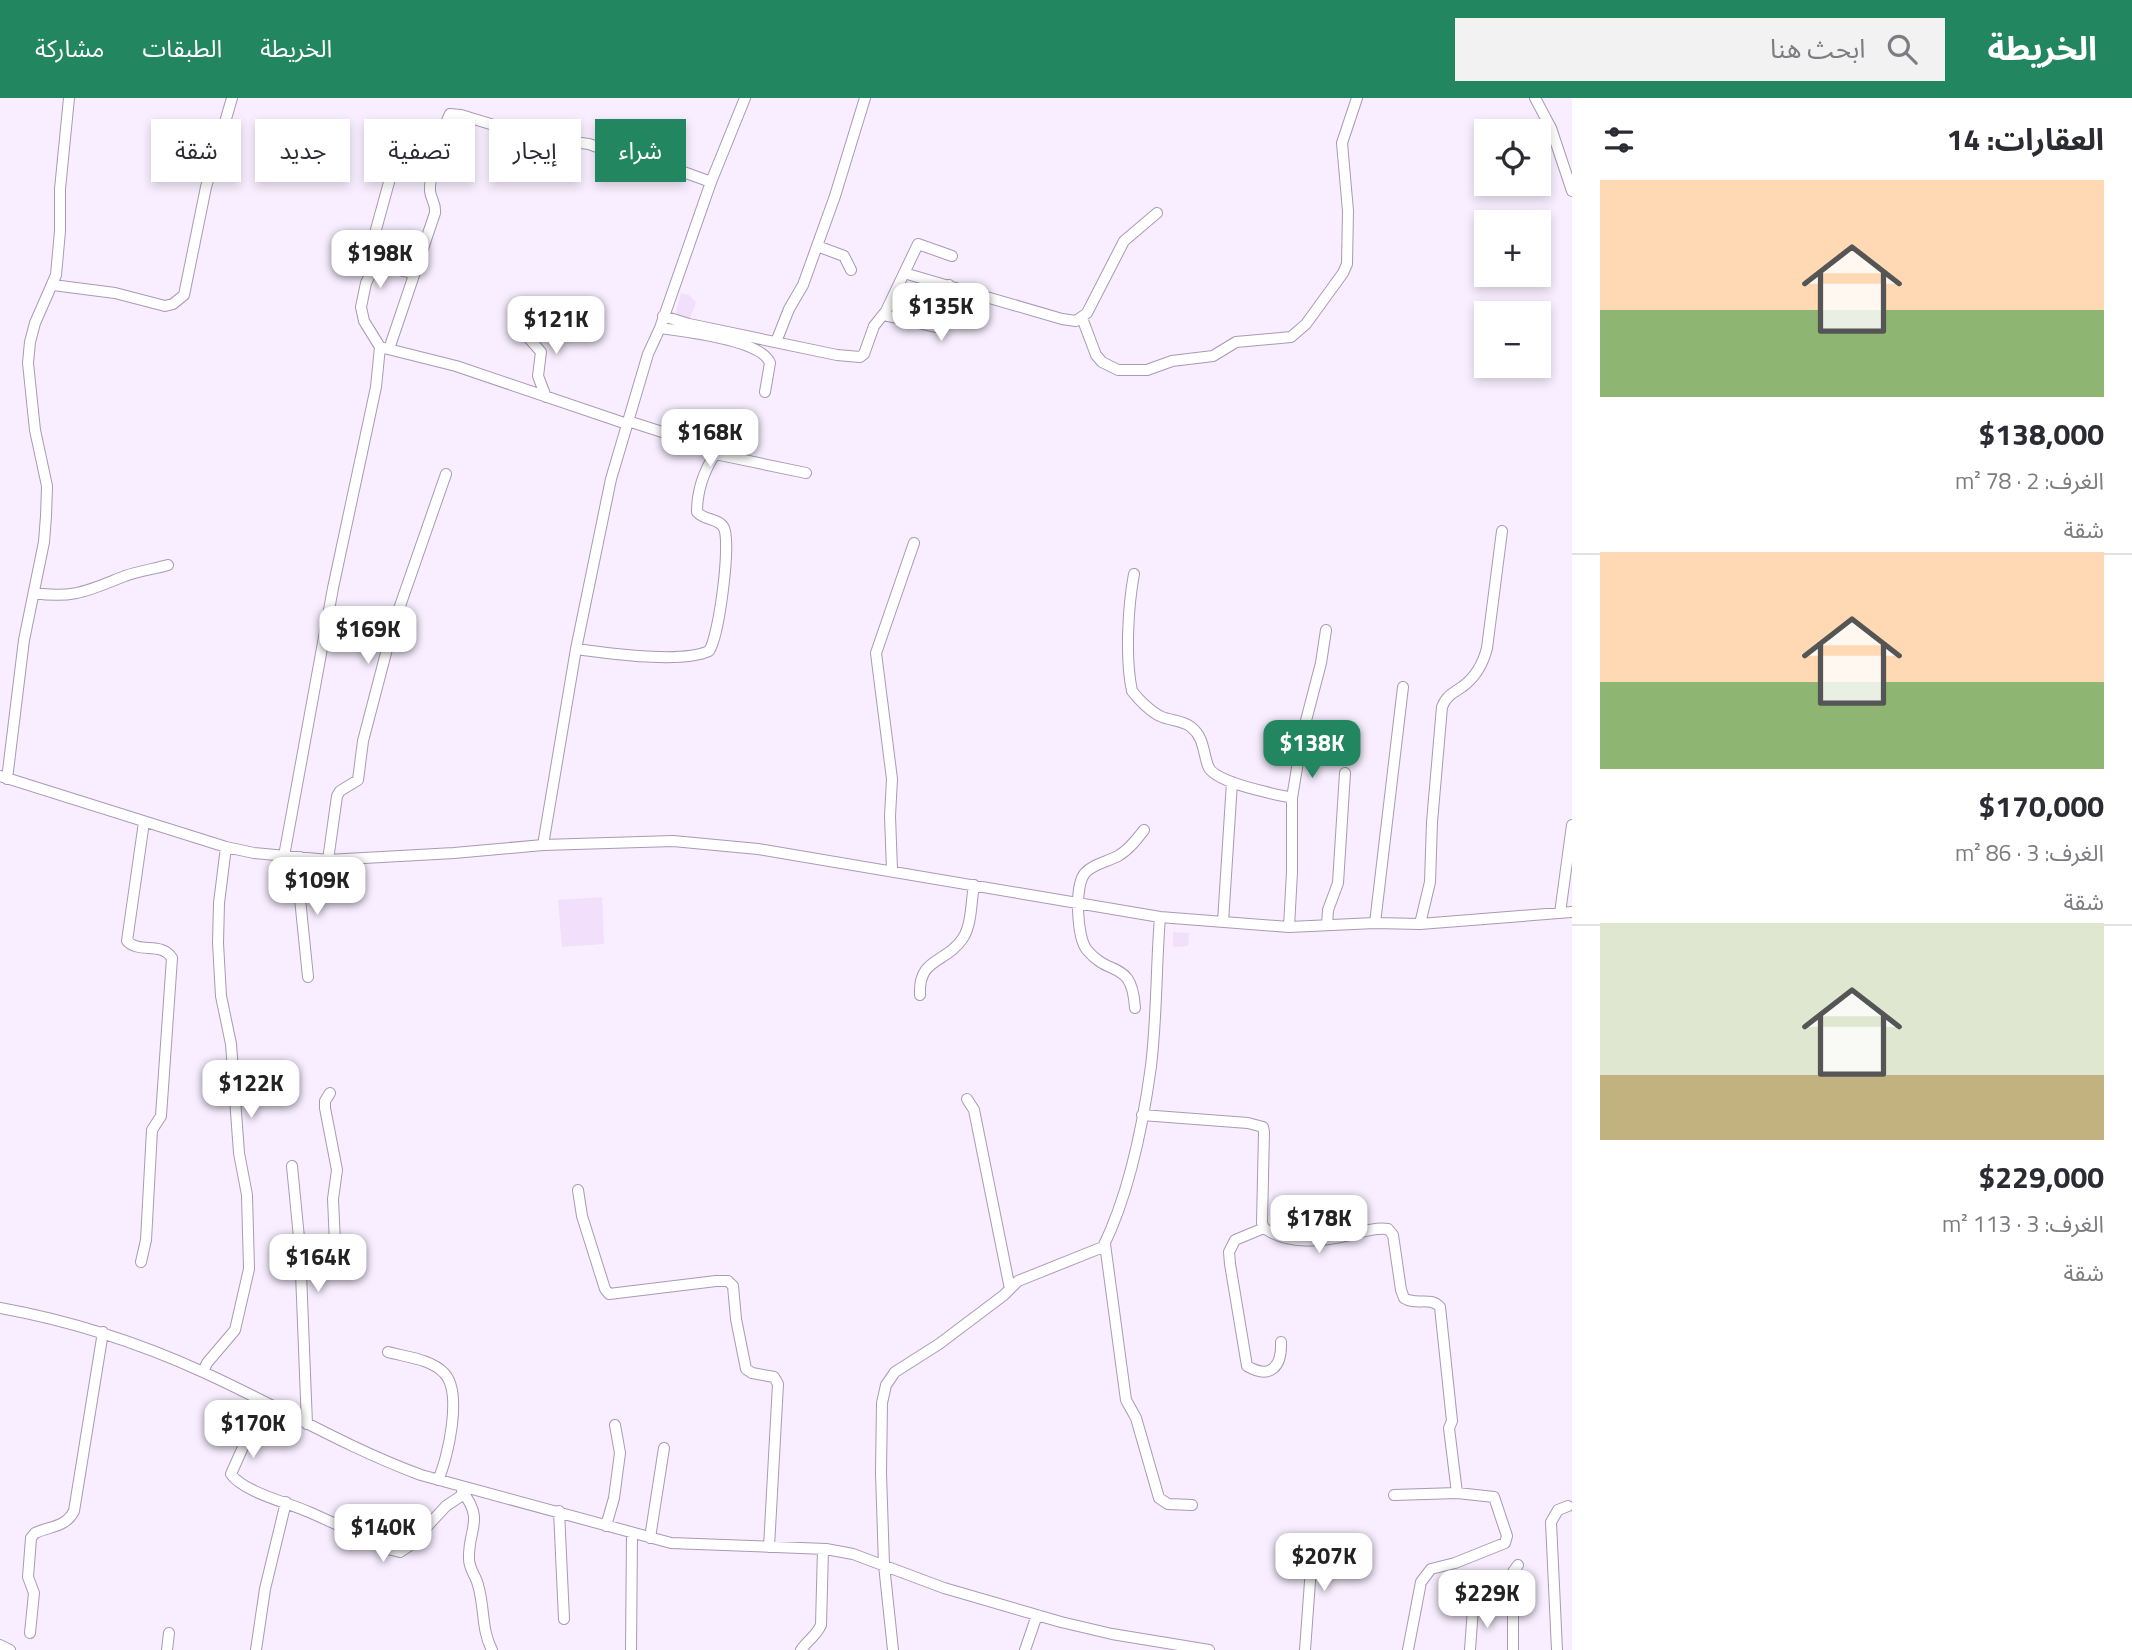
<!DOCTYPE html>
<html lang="ar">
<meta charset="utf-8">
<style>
:root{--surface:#fff;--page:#f2f2f3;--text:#2b2b33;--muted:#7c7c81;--line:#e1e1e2;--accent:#228661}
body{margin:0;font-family:"Titillium Web","Noto Sans Arabic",sans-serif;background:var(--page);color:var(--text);direction:rtl;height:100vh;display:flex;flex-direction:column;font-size:26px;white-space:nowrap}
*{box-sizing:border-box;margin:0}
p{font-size:23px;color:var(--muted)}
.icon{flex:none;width:38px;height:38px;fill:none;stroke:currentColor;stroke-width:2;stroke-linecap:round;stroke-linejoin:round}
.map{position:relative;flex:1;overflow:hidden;direction:ltr}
.details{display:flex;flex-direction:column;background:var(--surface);width:560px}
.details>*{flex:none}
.hud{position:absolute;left:21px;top:21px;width:665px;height:63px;direction:rtl;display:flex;gap:14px}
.tools{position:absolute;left:1474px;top:21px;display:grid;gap:14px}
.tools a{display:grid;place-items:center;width:77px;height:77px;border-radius:0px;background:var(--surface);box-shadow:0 4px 10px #0003;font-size:35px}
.price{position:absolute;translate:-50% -60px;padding:0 16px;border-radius:14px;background:#fff;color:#222;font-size:23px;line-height:46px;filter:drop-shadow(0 2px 4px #0008)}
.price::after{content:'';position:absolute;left:50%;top:42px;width:21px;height:16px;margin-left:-10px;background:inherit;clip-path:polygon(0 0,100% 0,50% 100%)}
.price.selected{background:var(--accent);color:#fff}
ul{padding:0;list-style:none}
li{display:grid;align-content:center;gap:14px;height:371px;padding:0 28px}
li+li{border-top:2px solid var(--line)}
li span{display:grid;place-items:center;height:217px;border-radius:0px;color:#555}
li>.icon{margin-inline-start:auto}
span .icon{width:126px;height:126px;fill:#fffc;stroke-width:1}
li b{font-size:30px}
h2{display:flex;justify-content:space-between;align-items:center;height:84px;padding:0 28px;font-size:30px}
.pill{padding:0 24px;border-radius:0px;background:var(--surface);box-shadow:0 4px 10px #0003;font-size:24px;line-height:63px}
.pill.selected{background:var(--accent);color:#fff}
header{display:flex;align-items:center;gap:42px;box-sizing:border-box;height:98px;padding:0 35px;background:var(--accent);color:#fff}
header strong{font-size:33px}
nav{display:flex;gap:38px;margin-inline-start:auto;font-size:24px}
.search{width:490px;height:63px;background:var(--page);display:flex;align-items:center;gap:18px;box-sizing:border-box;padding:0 24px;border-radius:0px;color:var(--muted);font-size:26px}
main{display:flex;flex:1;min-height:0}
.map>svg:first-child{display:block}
.built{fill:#f1dffb}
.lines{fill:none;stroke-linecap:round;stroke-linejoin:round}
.street-casing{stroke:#aa99b4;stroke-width:12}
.street{stroke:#fff;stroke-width:10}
</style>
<header>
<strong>الخريطة</strong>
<div class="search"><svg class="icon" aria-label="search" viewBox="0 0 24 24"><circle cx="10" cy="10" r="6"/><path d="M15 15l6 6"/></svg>ابحث هنا</div>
<nav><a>الخريطة</a><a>الطبقات</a><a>مشاركة</a></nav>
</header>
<main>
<section class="details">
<h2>العقارات: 14<svg class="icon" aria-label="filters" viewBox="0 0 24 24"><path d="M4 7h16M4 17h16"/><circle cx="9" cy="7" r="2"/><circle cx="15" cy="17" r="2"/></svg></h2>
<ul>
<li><span style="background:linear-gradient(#ffd9b3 60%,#8fb573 0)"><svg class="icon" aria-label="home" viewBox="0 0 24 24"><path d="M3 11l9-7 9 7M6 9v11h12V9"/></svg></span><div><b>$138,000</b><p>الغرف: 2 · 78 m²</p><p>شقة</p></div></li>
<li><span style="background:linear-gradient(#ffd9b3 60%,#8fb573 0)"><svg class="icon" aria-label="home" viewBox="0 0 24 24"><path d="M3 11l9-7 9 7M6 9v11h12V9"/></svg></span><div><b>$170,000</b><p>الغرف: 3 · 86 m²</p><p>شقة</p></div></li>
<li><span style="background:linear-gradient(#dfe7d0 70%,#c2b280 0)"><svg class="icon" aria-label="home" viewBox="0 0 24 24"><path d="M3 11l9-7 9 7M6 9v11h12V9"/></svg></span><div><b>$229,000</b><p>الغرف: 3 · 113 m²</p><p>شقة</p></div></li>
</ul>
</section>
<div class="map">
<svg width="1572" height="1552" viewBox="0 0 1572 1552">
<rect width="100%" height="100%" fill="#f8eeff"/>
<path class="built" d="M681,195l8,2 7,7 -6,17 -15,-3z
M602,799l2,47 -42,3 -4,-47z
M1173,834l16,1 -1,13 -15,1z"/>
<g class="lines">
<defs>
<path id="street" d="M1535,0l16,30 21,63
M817,148l27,10 7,14
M375,167l38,8
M904,175l158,46 14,2 11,-8 37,-72 33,-28
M53,187l62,8 50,13 8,-2 11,-9 22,-108 26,-89
M883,217l57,13 5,-9 4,-34
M663,218l26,8 148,31 23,2 4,-3 10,-28 12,-15 32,-67 34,12
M1082,220l14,37 6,7 16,8h29l25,-9 41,-5 23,-14 55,-5 15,-13 37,-51 4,-9 1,-53 -6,-68 15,-45
M660,230c23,3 102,12 110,35l-5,29
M527,238l14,16 -3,24 8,21
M776,244l13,-33 14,-24 32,-89 30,-98
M384,250l72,18 171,58
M389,251l46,-136c1,-10 -4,-13 -5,-22 -1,-14 13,-63 20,-77l11,1 72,22 56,7 30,11 59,15 33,12
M628,323l59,19 28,14 91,19
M1134,476c-6,32 -9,85 -2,117 6,8 19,21 28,25 10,5 22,4 31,11 13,10 12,25 17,39 6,17 67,28 84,32
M34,495c40,6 55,-3 91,-17 14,-5 29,-7 43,-11
M576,551c33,4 104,15 133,2 10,-15 22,-106 15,-123 -5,-10 -19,-7 -27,-16 0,-20 7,-41 18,-58
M0,678l226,71 28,6 74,7 126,-7 89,-8 130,-4 85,8 402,68 129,10 86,-4 45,1 152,-12
M7,681l17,-139 20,-98 2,-26 1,-30 -12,-56 -7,-67 2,-21 5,-19 21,-48 4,-44v-42l9,-91
M543,747l33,-196 35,-170 37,-125 12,-26 51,-146 34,-84
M284,758l49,-268 43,-201 4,-40 -16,-26 -3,-14 5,-24 9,-18 -3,-21 22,-80 15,-31 10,-4 19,1 5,-2
M300,759l-1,32 9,88
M328,762l9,-64 3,-5 18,-11 5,-39 30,-115 53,-152
M892,772l-2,-54 2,-37 -16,-126 38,-110
M1560,815l12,-88
M1223,824l9,-140
M1375,825l28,-236
M1420,826l10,-42 2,-60 10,-115c4,-11 11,-14 20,-20 14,-10 21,-23 25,-39l15,-117
M1327,827l1,-15 10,-27 7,-110
M1289,829l3,-55v-74l11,-66 18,-69 5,-33
M920,897c-2,-38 26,-31 43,-57 9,-14 8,-37 11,-53
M1135,910c-3,-49 -25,-30 -48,-58 -10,-12 -13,-64 -2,-77 8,-9 22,-11 33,-17 11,-6 19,-17 26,-26
M967,1001l7,11 36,179
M1142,1017l106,8 15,4 1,5 -2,91 2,5c23,17 59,14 86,7 12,-3 25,-8 38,-6l5,6 8,55 3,8c12,8 26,-2 36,9l12,114 -3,7 8,65 37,4 13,39 -2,7 -50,20 -24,6 -10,13 -13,68
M292,1068l8,82 7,176
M578,1092l4,26 23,73 4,5 107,-13h12l5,5 3,33 10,50 6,4 22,4 4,7 -9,163
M1264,1130l-29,12 -6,12 1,12 17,102c24,14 35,0 34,-24
M1105,1146l21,156 10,18 23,80 9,6 24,1
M141,1164l5,-22 6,-110 9,-14 11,-158c-11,-17 -32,-4 -45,-17l17,-119
M301,1166l26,-7 6,-6 2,-8 -2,-44 4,-29 -12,-62v-7l5,-8
M0,1210c72,13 137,34 203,64 73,33 142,75 218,103l250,68 155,6 27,5 91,34 117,34 51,12 97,16
M388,1254c18,5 43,7 56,21 19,19 4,85 -6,107
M203,1274l4,-9 28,-33 14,-61 -2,-74 -8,-42 -8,-109 -10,-48 -3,-53 1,-40 7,-56
M263,1304l-32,72c12,18 58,29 78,38 27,12 53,24 79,37l12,3 9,-6 37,-40 18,-12
M462,1393c23,30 6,37 7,68 0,10 7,17 9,26 7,23 3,44 14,65
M1394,1397l63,-2
M559,1413l5,108
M606,1428l8,-28 6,-45 -5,-28
M650,1440l14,-90
M30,1535l4,-40 -6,-16 3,-39 4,-5c16,-7 31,-6 39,-22l29,-179
M0,1547l10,5
M167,1552l2,-17
M256,1552l9,-61 21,-87
M631,1552l1,-116
M801,1552c7,-10 15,-14 20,-25l2,-76
M893,1552l-9,-85 -3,-92 1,-70 4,-18 9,-13 44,-28 65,-49 14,-14 85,-34c26,-53 40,-122 48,-181 6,-49 5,-100 9,-149
M1025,1552l12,-35
M1305,1552l7,-96 10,-3 39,3
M1470,1552l3,-42
M1513,1552v-78l5,-7
M1557,1552l-6,-128 7,-12 10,-4"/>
</defs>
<use href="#street" class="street-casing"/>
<use href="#street" class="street"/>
</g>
</svg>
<div class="tools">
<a><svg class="icon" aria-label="locate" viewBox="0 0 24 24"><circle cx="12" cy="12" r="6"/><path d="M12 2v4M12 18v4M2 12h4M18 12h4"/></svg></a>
<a>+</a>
<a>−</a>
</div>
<b class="price" style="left:380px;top:192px">$198K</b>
<b class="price" style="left:941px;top:245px">$135K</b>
<b class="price" style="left:556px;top:258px">$121K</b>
<b class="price" style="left:710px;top:371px">$168K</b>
<b class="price" style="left:368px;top:568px">$169K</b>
<b class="price selected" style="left:1312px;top:682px">$138K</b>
<b class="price" style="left:317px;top:819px">$109K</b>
<b class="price" style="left:251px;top:1022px">$122K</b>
<b class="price" style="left:1319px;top:1157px">$178K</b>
<b class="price" style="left:318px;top:1196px">$164K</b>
<b class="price" style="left:253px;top:1362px">$170K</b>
<b class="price" style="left:383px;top:1466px">$140K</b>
<b class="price" style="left:1324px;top:1495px">$207K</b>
<b class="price" style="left:1487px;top:1532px">$229K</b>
<div class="hud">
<a class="pill selected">شراء</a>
<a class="pill">إيجار</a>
<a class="pill">تصفية</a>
<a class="pill">جديد</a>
<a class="pill">شقة</a>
</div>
</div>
</main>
